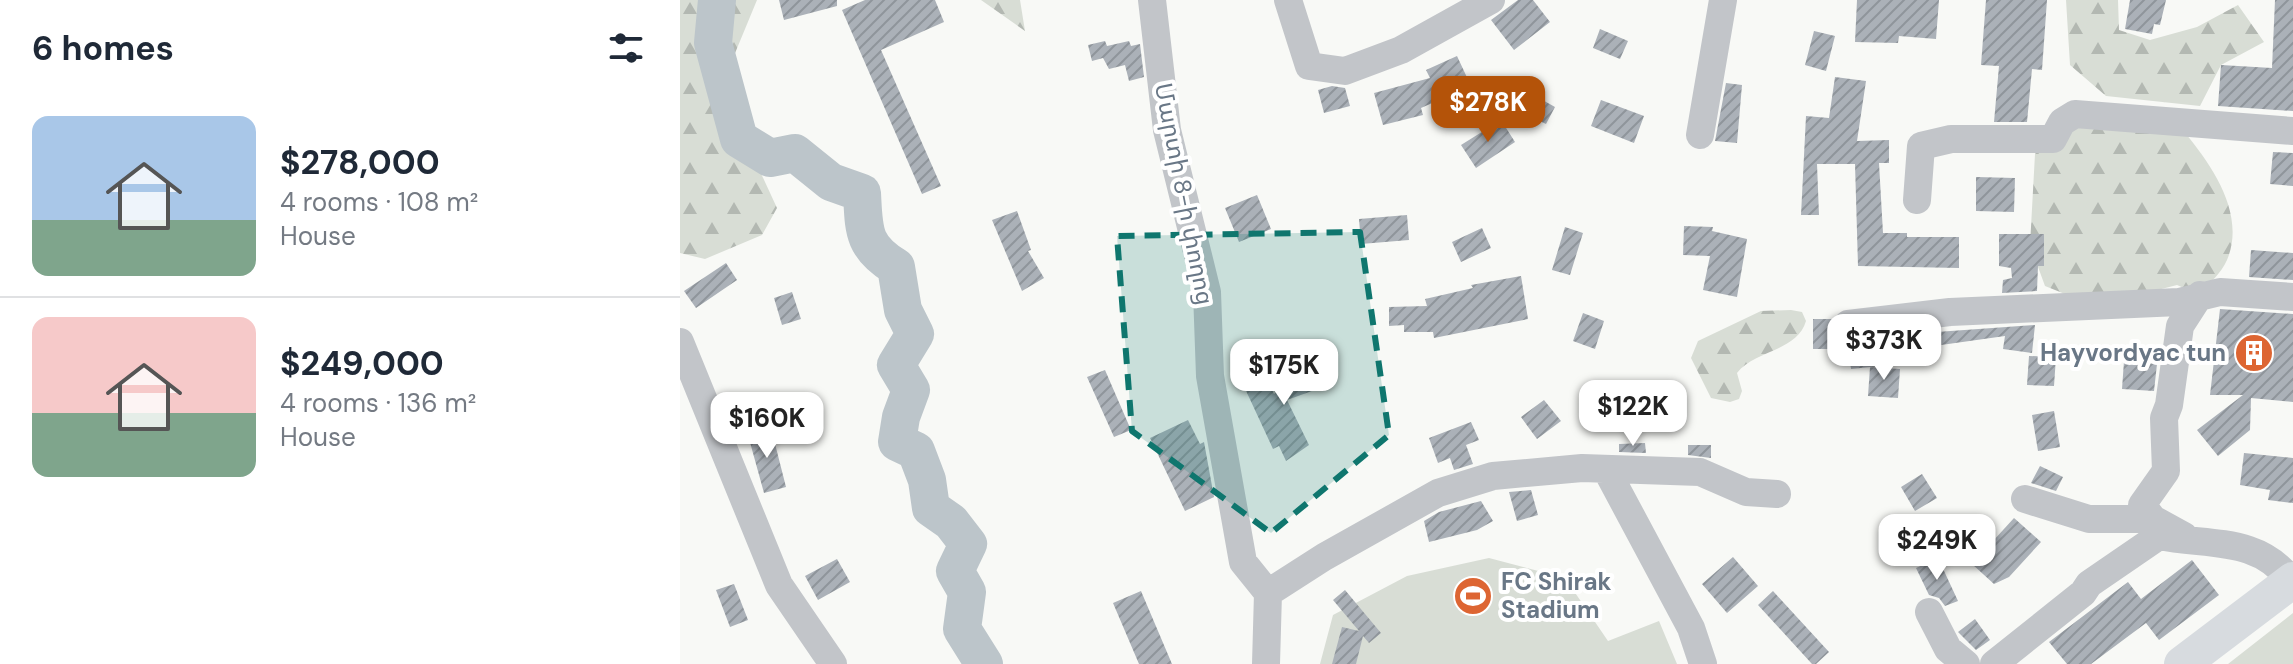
<!DOCTYPE html>
<meta charset="utf-8">
<style>
:root{--surface:#fff;--page:#f6f6f7;--text:#1f2937;--muted:#747a83;--line:#e0e1e3;--accent:#b45309}
body{margin:0;font-family:"DM Sans","Noto Sans Armenian",sans-serif;background:var(--page);color:var(--text);height:100vh;display:flex;flex-direction:column;font-size:30px;white-space:nowrap}
*{box-sizing:border-box;margin:0}
p{font-size:26px;color:var(--muted)}
.icon{flex:none;width:44px;height:44px;fill:none;stroke:currentColor;stroke-width:2;stroke-linecap:round;stroke-linejoin:round}
.map{position:relative;flex:1;overflow:hidden}
.sheet{display:flex;flex-direction:column;background:var(--surface);width:680px}
.sheet>*{flex:none}
.price{position:absolute;translate:-50% -68px;padding:0 18px;border-radius:16px;background:#fff;color:#222;font-size:26px;line-height:52px;filter:drop-shadow(0 2px 4px #0008)}
.price::after{content:'';position:absolute;left:50%;top:48px;width:24px;height:18px;margin-left:-12px;background:inherit;clip-path:polygon(0 0,100% 0,50% 100%)}
.price.on{background:var(--accent);color:#fff}
ul{padding:0;list-style:none}
li{display:flex;align-items:center;gap:24px;height:200px;padding:0 32px}
li+li{border-top:2px solid var(--line)}
li span{display:grid;place-items:center;flex:none;width:224px;height:160px;border-radius:16px;color:#555}
li>.icon{margin-inline-start:auto}
span .icon{width:96px;height:96px;fill:#fffc;stroke-width:1}
li b{font-size:34px}
h2{display:flex;justify-content:space-between;align-items:center;height:96px;padding:0 32px;font-size:34px}
main{display:flex;flex:1;min-height:0}
.map>svg:first-child{display:block}
.green{fill:#d8ddd5}
.forest{fill:url(#forest-firs)}
.lines{fill:none;stroke-linecap:round;stroke-linejoin:round}
.river{stroke:#bcc5ca;stroke-width:38}
.building{fill:url(#building-hatch)}
.minor{stroke:#c2c5c9;stroke-width:28}
.major{stroke:#d7dbdf;stroke-width:36}
.marked{fill:#0f766e;fill-opacity:0.2;stroke:#0f766e;stroke-width:6;stroke-dasharray:16 10;stroke-linejoin:round}
.labels{text-anchor:middle;stroke-width:8;stroke-linejoin:round;paint-order:stroke}
.street-label{font-size:24px;fill:#697786;stroke:#fff}
.poi-label{font-size:24px;font-weight:bold;fill:#697786;stroke:#fff;text-anchor:end}
</style>
<main>
<section class="sheet">
<h2>6 homes<svg class="icon" aria-label="filters" viewBox="0 0 24 24"><path d="M4 7h16M4 17h16"/><circle cx="9" cy="7" r="2"/><circle cx="15" cy="17" r="2"/></svg></h2>
<ul>
<li><span style="background:linear-gradient(#a9c7e8 65%,#7fa58c 0)"><svg class="icon" aria-label="home" viewBox="0 0 24 24"><path d="M3 11l9-7 9 7M6 9v11h12V9"/></svg></span><div><b>$278,000</b><p>4 rooms · 108 m²</p><p>House</p></div></li>
<li><span style="background:linear-gradient(#f6c9c9 60%,#7fa58c 0)"><svg class="icon" aria-label="home" viewBox="0 0 24 24"><path d="M3 11l9-7 9 7M6 9v11h12V9"/></svg></span><div><b>$249,000</b><p>4 rooms · 136 m²</p><p>House</p></div></li>
</ul>
</section>
<div class="map">
<svg width="1613" height="664" viewBox="0 0 1613 664">
<defs>
<pattern id="forest-firs" width="22" height="20" patternUnits="userSpaceOnUse" patternTransform="scale(2)"><rect width="22" height="20" fill="#d8ddd5"/><path d="M5 1l3.5 6h-7zM16 11l3.5 6h-7z" fill="#b3b8b2"/></pattern>
<pattern id="building-hatch" width="6" height="6" patternUnits="userSpaceOnUse" patternTransform="scale(2)"><rect width="6" height="6" fill="#abb1b8"/><path d="M-1 1l2-2M0 6l6-6M5 7l2-2" fill="none" stroke="#8f959b"/></pattern>
</defs>
<rect width="100%" height="100%" fill="#f8f9f6"/>
<path class="green" d="M809,558l76,20 43,63 51,-20 18,43h-357l13,-49 74,-39z
M1613,613v51h-65z"/>
<path class="forest" d="M0,0h77l-36,87 56,121 -15,27 -57,24 -25,-6z
M301,0h39l5,31z
M1386,0h52l1,30 31,10 47,-13 41,-22 26,37 -43,23 -21,41 -94,-10 -36,-31z
M1382,122l124,12c27,33 60,81 41,126 -5,12 -19,25 -27,35l-23,-10 -82,21 -50,-20 -15,-41 5,-91z
M1111,310l11,2 4,9c-9,31 -52,29 -69,52l5,18 -3,8 -9,3 -19,-4 -20,-40 7,-17 63,-30z"/>
<g class="lines">
<path class="river" d="M37,0l-4,43 26,96 31,19 25,-5 36,29 31,11c2,37 0,53 34,74l7,43 12,24 -19,31 15,25 -10,27 -4,25 19,9 11,29 4,28 20,14 17,22 -13,27 12,21 -5,37 22,35"/>
</g>
<path class="building" d="M99,0h58v6l-53,14z
M185,0h70l9,22 -63,28 60,136 -19,8 -80,-184z
M838,0h15l17,22 -36,28 -23,-30z
M1177,0h82l-3,39 -37,-3 -1,7 -43,-1z
M1306,0h61l-5,70 -10,-1 -5,53h-33l5,-56 -18,-1z
M1450,0h36l-6,25 -6,-1 -2,10 -27,-5z
M1595,0h18v111l-75,-5 3,-41 51,3z
M920,29l28,12 -8,18 -27,-11z
M1134,31l21,5 -9,35 -21,-6z
M425,41l2,5 22,-5 2,5 9,-2 4,33 -15,4 -4,-16 -16,4 -6,-11 -11,3 -4,-16z
M777,56l14,30 -50,22 2,7 -40,10 -9,-32 56,-15 -4,-8z
M1155,77l31,4 -9,60 32,-1v23h-10l4,70h24v4h52v31l-101,-2 -3,-102h-38l2,51h-18l5,-99 23,2z
M1046,83l16,2 -5,58 -22,-2z
M652,86l13,2 5,18 -26,7 -6,-23z
M859,98l16,9 -9,17 -17,-8z
M921,100l43,16 -10,27 -43,-17z
M821,120l14,22 -39,26 -15,-23z
M1593,152l20,1v33l-23,-2z
M1296,177l39,1 -1,34 -38,-1z
M577,195l14,34 -32,13 -14,-34z
M337,211l14,39 -3,1 16,27 -22,13 -30,-71z
M727,215l2,25 -48,4 -2,-25z
M1004,226l29,1 -1,4 35,8 -10,58 -34,-7 7,-34 -27,-1z
M885,227l18,6 -13,42 -18,-5z
M802,228l9,20 -30,14 -9,-20z
M1319,234h45v32h-6l-1,25 -35,2 1,-13 9,-2 -1,-10 -12,-2z
M1571,250l42,3v27l-44,-3z
M46,263l11,17 -41,28 -12,-17z
M841,276l7,43 -94,19 -1,-6h-29v-7l-15,1v-19l38,-1 -2,-7 48,-11 -2,-3z
M112,292l9,27 -19,6 -8,-27z
M1540,309l73,5v88l-42,-4 -1,32 -32,26 -21,-26 46,-35h-33z
M903,313l21,8 -9,28 -22,-8z
M1133,319h19l2,30h-21z
M1355,325l-3,28 -29,-4 2,-13 -71,10v13l-23,2 -2,-27z
M1197,340l3,26 -29,3 -3,-26z
M1349,356l27,1 -2,29 -27,-1z
M636,361l18,22 -47,17 22,45 -23,16 -7,-15 -6,3 -32,-69 22,-10 11,24z
M1444,361l33,3 -3,27 -32,-2z
M1190,367l30,2 -2,29 -30,-2z
M425,370l26,60 -17,7 -27,-60z
M864,400l17,21 -24,18 -16,-22z
M1374,411l6,36 -22,4 -6,-36z
M508,420l12,24 4,-2 10,55 -29,14 -35,-73z
M791,422l8,18 -13,5 7,19 -19,6 -4,-12 -12,5 -9,-25z
M91,428l15,59 -22,6 -16,-58z
M965,443l1,10 -27,-1v-8z
M1008,445h23v13l-23,-3z
M1564,453l49,5v45l-25,-3 2,-10 -30,-5z
M1360,466l23,11 -7,14 -25,-8z
M1242,474l15,24 -22,13 -14,-24z
M851,490l7,25 -21,6 -8,-29z
M801,501l12,20 -16,9 -48,12 -5,-21 15,-9z
M1334,518l27,24 -32,35 -15,7 -22,-20z
M1053,557l25,29 -31,27 -25,-29z
M1258,558l20,43 -13,5 -6,-8 -10,-3 -13,-27z
M157,559l13,23 -32,18 -13,-24z
M1512,560l27,35 -60,45 -13,-17 -55,41h-24l-18,-22 79,-60 13,17z
M54,584l14,36 -18,7 -14,-37z
M665,590l36,43 -12,10 -6,-7 -7,28h-24l10,-37 17,4 -26,-31z
M461,591l31,73h-33l-26,-61z
M1093,591l56,61 -13,12h-4l-54,-59z
M1295,619l15,21 -14,10 -18,-18z"/>
<g class="lines">
<path class="minor" d="M472,0l15,130 40,162 3,84 33,186 25,31 -2,71
M608,0l21,66 36,5 56,-21 90,-50
M1020,135l23,-135
M1237,200l4,-54 30,-7h102l9,-17 13,-8 218,17
M1168,324l102,-12 229,-10 41,-10 73,5
M0,342l99,243 54,79
M926,469l85,159 12,36
M1345,499l64,20h64
M1504,536l-31,-17 -11,-14 24,-34 -2,-53 5,-13 11,-79 20,-31
M588,593l56,-36 114,-64 55,-17 89,-8 118,4 46,20 31,2
M1249,612l19,37 18,15
M1314,664l89,-71 6,-9 70,-48c49,10 100,0 132,45"/>
<path class="major" d="M1502,664l111,-84"/>
</g>
<path class="marked" d="M680,232l29,203 -118,98 -139,-102 -15,-195z"/>
<defs>
<symbol id="building-disc" viewBox="-11 -11 22 22"><circle r="9.5" fill="#dd6532" stroke="#fff"/><path d="M-4-6H4V6H1V3H-1V6H-4ZM-2.5-4.3h1.7v1.8h-1.7ZM.8-4.3h1.7v1.8H.8ZM-2.5-1h1.7V.8h-1.7ZM.8-1h1.7V.8H.8Z" fill="#fff"/></symbol>
<symbol id="stadium-disc" viewBox="-11 -11 22 22"><circle r="9.5" fill="#dd6532" stroke="#fff"/><path d="M0-5a6.5 5 0 1 0 0 10a6.5 5 0 1 0 0-10ZM-3.5-1.8h7v3.6h-7Z" fill="#fff"/></symbol>
</defs>
<g fill-rule="evenodd">
<use href="#building-disc" x="1552" y="331" width="44" height="44"/>
<use href="#stadium-disc" x="771" y="574" width="44" height="44"/>
</g>
<g class="labels">
<g class="street-label">
<text transform="translate(504 194) rotate(79)" y="8">Մարտի 8-ի փողոց</text>
</g>
<g class="poi-label">
<text x="1546" y="361">Hayvordyac tun</text>
<text x="821" y="590" text-anchor="start">FC Shirak<tspan x="821" dy="28">Stadium</tspan></text>
</g>
</g>
</svg>
<b class="price on" style="left:808px;top:144px">$278K</b>
<b class="price" style="left:1204px;top:382px">$373K</b>
<b class="price" style="left:604px;top:407px">$175K</b>
<b class="price" style="left:953px;top:448px">$122K</b>
<b class="price" style="left:87px;top:460px">$160K</b>
<b class="price" style="left:1257px;top:582px">$249K</b>
</div>
</main>
